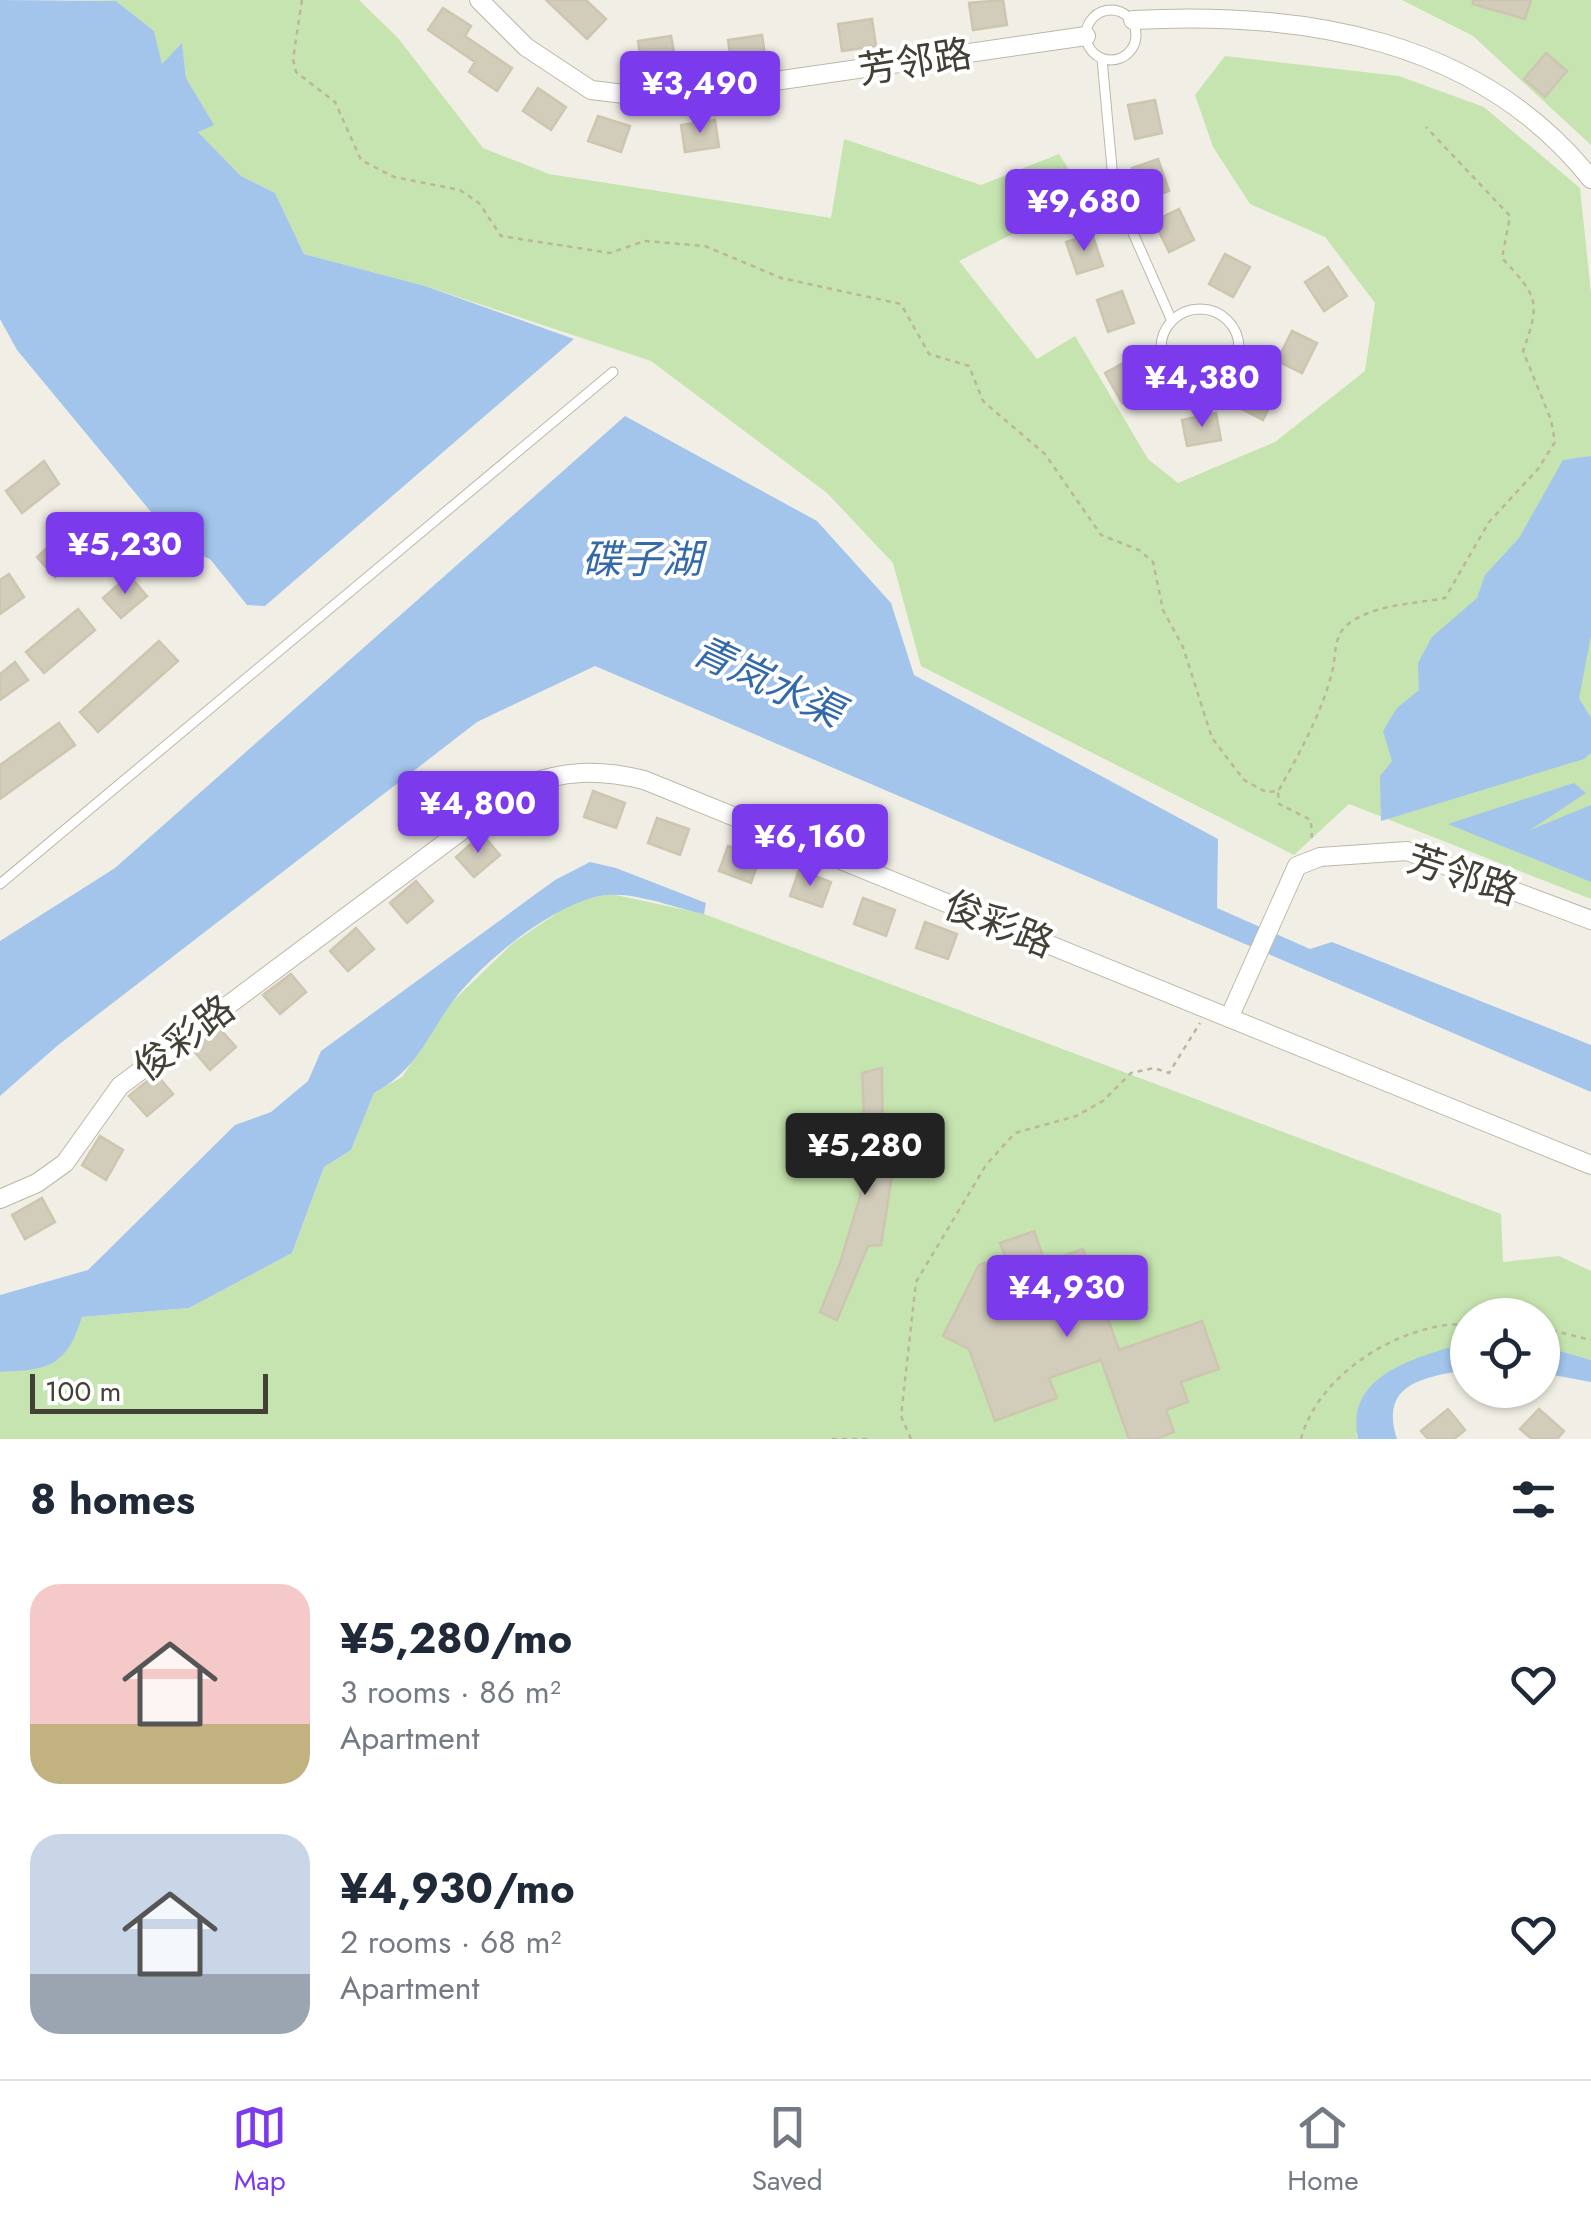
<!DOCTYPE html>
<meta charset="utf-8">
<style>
:root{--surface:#fff;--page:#f6f6f7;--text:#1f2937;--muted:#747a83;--line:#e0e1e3;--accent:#7c3aed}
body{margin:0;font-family:Jost,"Noto Sans SC",sans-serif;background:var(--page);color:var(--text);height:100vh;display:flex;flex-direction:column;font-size:38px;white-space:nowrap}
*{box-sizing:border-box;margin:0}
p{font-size:32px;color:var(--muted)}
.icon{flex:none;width:55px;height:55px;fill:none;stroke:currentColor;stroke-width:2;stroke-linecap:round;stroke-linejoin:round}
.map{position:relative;height:1439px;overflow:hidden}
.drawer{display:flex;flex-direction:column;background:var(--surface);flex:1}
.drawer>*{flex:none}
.fabs{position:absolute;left:1450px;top:1298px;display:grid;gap:20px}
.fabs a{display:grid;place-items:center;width:110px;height:110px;border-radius:50%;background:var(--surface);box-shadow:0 2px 8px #0004;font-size:50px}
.scale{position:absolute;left:30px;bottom:25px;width:238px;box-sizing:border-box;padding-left:10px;border:5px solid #434035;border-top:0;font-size:28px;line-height:35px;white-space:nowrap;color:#434035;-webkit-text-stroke:8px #fff;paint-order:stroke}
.price{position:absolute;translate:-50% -85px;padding:0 22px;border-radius:10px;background:var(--accent);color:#fff;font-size:32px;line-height:65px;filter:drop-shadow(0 2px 5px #0008)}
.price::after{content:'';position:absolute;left:50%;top:60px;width:30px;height:22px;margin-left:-15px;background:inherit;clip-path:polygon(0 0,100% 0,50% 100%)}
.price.current{background:#222;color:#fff}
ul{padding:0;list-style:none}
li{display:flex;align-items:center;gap:30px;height:250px;padding:0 30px}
li span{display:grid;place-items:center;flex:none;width:280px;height:200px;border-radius:30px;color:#555}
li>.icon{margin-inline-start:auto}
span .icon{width:120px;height:120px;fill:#fffc;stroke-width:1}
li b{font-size:42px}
h2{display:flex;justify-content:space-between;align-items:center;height:120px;padding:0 30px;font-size:42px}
.tab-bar{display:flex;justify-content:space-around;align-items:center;height:140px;border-top:2px solid var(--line);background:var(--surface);font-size:28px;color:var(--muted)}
.tab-bar a{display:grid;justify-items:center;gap:5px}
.tab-bar .current{color:var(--accent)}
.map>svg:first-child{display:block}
.green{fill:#c6e4af}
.water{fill:#a3c5ec}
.building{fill:#d2ccbb;stroke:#cdc5af;stroke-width:2.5}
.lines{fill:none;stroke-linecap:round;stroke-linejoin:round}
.service-casing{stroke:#bcb8a8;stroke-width:11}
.minor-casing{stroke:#bcb8a8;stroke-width:20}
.path{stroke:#bdb59a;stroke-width:2.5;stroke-dasharray:5 5;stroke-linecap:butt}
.service{stroke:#fff;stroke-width:9}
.minor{stroke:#fff;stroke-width:18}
.labels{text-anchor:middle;stroke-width:8;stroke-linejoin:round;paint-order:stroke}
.street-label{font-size:38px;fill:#434035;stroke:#fff}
.water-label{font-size:40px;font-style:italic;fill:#3469aa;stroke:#fff}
</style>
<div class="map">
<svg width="1591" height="1439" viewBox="0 0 1591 1439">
<rect width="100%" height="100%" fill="#f1efe5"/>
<path class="green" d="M80,0h279l39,38 85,110 66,26 282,44 13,-79 137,46 78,-31 27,43 -127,64 78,98 38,-23 73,123 30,24 97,-41 90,-71 10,-68 -50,-66 -75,-33 -37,-57 -18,-52 30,-39 174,20 85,31 96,81 11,105v606l-242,-95 -55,51 -373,-189 -28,-103 -66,-70 -176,-132 -226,-75 -121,-32 -29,-61 -34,-17 -44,-45 16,-7 -27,-46 -4,-34 -20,21 -8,-34 -38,-30z
M1402,0h189v145l-118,-109z
M611,894l93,20 797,300 2,48 56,-6 32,15v89l-48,-14 -1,-31h-74l-1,27 -45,15 -66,77 2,5h-1358v-67c41,-1 71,-13 82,-55l107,-9 103,-55 32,-86 27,-17 23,-57 28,-16 49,-74 62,-60 60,-41z"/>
<path class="water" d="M0,0l116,1 38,30 8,33 20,-21 4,35 28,47 -16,7 43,44 34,17 29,61 121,32 149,53 -309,267 -18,-1 -37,-46 -30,-12 -163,-197 -17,-31z
M625,416l192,105 74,82 23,72 304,164 -1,69 93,41 22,-7 259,103v47l-996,-426 -118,56 -420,324 -57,50v-155l115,-73z
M1591,456v180l-12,62 12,20v35l-7,6 -203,62 -1,-45 12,-15 -9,-30 14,-23 22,-18 -1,-27 14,-26 45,-39 8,-23 34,-37 44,-78z
M1574,783l12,10 -56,37 61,-25v77l-143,-58z
M590,862l26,6 90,35 -2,11c-29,-6 -68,-22 -97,-19 -51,5 -131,71 -159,113 -25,37 -34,63 -74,85l-23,57 -27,17 -32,86 -103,55 -107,9c-15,49 -33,53 -82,55v-77l88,-25 147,-145 36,-13 37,-31 13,-30 234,-171z
M1467,1342v28c-44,7 -88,14 -70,69h-39c-14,-67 63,-82 109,-97z
M1543,1346l48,14v22l-38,-7 -10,7z"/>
<path class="building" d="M546,0h40l20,19 -19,20z
M1003,0l4,25 -34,5 -4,-27z
M1473,0h58l-6,19 -52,-15z
M443,8l28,18 -6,10 47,32 -15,23 -28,-19 6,-10 -47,-32z
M872,19l4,27 -34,5 -4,-27z
M762,35l4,27 -34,5 -4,-27z
M671,36l5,27 -34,5 -4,-27z
M1546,53l21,18 -22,26 -21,-18z
M538,88l28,19 -15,23 -28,-19z
M1155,100l7,33 -27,6 -7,-34z
M598,116l32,10 -9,26 -33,-11z
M715,120l4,27 -34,5 -4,-27z
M1158,159l11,32 -26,9 -11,-32z
M1179,209l15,31 -25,12 -15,-31z
M1092,234l11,32 -26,8 -11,-32z
M1225,254l25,13 -17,30 -24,-13z
M1328,267l19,29 -23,15 -19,-29z
M1122,291l12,32 -26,9 -11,-32z
M1292,331l25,12 -15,30 -25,-12z
M1129,360l16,29 -23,14 -17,-30z
M1254,377l24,12 -15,31 -25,-13z
M1216,413l5,27 -34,6 -5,-26z
M44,461l15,23 -37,29 -16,-22z
M62,534l18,21 -25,22 -18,-20z
M9,574l15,23 -24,17v-34z
M129,575l18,21 -26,22 -18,-20z
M78,609l17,21 -51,43 -18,-21z
M159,641l19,20 -80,71 -18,-20z
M15,662l13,18 -28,20v-26z
M59,723l16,22 -75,54v-34z
M593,791l32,12 -9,25 -32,-11z
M536,795l15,18 -26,22 -17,-21z
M657,818l32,11 -9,26 -32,-12z
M482,834l18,21 -26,22 -18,-20z
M728,846l32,11 -9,26 -32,-12z
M799,870l32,12 -9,25 -32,-11z
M416,881l17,20 -26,22 -17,-20z
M863,898l32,12 -9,26 -32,-12z
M925,922l32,12 -9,25 -32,-11z
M356,928l18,21 -26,22 -18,-20z
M291,974l15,18 -26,22 -17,-19z
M219,1028l17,19 -26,23 -18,-21z
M882,1068l1,99 10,2 -12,76 -13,1 -31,74 -17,-8 20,-49 21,-70 4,-55 -3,-65z
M156,1074l17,20 -26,22 -18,-20z
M100,1136l23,14 -17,30 -24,-15z
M42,1198l13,24 -30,17 -13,-24z
M1034,1231l11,31 38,-13 36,101 83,-29 17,48 -38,13 7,20 -22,8 8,22 -18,7h-27l-28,-79 -52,18 8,20 -62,23 -26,-72 -26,-13 36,-71 26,-9 -5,-13z
M1448,1409l17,21 -11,9h-26l-7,-8z
M1539,1409l25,22 -7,8h-25l-12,-10z"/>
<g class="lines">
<defs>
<path id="service" d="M1086 35a25 25 0 1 1 50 0a25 25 0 1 1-50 0Z
M1102,59l12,131 58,131
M1161 348a39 39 0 1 1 78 0a39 39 0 1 1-78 0Z
M0,884l613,-512"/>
<path id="minor" d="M479,0l47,47 65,43 67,8 428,-62
M1133,20c170,-9 346,18 458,159
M1229,1018l68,-152 23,-9 87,-6 184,69
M0,1199l37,-16 28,-20 55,-77 400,-299c43,-17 79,-18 124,-7l947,385"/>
</defs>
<use href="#service" class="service-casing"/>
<use href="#minor" class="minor-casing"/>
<path class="path" d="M302,0l-9,59 3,13 39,30 26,58 33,17 66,13 19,13 22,33 109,17 35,-12 60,5 76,32 120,26 28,50 40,12 14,35 62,53 56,81 38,15 14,12 10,48 20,37 29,91 32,42 22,12 12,-1 1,13 32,16 1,21
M1279,790c21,-38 44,-79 54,-122 3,-15 1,-32 14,-43 25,-21 68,-21 98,-27l44,-76 49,-53 17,-27 -4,-22 -28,-69c18,-50 15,-54 -21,-93l8,-42 -84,-89
M1542,1328l49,12
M832,1439h36
M911,1439l-10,-23 15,-134 70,-117 29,-32 61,-17 27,-15 28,-28 23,-5 15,5 31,-50
M1301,1439c17,-65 100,-117 167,-115"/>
<use href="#service" class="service"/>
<use href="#minor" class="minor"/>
</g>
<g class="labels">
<g class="street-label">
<text transform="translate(915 62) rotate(-9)" y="13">芳邻路</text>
<text transform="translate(1463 875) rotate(18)" y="13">芳邻路</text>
<text transform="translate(999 924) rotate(22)" y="13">俊彩路</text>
<text transform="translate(184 1038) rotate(-37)" y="13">俊彩路</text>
</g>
<g class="water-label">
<text x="642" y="573">碟子湖</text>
<text transform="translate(768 681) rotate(25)" y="14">青岚水渠</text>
</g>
</g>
</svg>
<div class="fabs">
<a><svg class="icon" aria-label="locate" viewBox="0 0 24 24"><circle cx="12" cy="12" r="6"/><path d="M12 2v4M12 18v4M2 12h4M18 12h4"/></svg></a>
</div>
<div class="scale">100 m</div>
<b class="price" style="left:700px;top:136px">¥3,490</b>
<b class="price" style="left:1084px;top:254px">¥9,680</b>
<b class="price" style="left:1202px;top:430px">¥4,380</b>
<b class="price" style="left:125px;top:597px">¥5,230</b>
<b class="price" style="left:478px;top:856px">¥4,800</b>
<b class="price" style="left:810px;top:889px">¥6,160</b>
<b class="price current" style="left:865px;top:1198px">¥5,280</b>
<b class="price" style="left:1067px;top:1340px">¥4,930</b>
</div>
<section class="drawer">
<h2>8 homes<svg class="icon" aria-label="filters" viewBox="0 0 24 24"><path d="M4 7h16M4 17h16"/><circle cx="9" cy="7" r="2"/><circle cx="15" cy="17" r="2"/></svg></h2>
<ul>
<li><span style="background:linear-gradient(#f6c9c9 70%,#c2b280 0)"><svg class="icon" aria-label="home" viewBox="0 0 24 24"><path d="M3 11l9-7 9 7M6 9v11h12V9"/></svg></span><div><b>¥5,280/mo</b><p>3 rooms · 86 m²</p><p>Apartment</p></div><svg class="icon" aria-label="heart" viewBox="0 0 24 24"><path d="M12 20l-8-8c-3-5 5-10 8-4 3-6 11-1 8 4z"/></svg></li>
<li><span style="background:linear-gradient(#c9d6e8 70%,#9aa5b1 0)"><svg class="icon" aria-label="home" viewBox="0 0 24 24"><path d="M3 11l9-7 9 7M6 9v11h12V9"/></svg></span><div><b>¥4,930/mo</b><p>2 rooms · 68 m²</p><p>Apartment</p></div><svg class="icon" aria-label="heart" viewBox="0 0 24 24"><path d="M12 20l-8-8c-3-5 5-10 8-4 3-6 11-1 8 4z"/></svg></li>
</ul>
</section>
<nav class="tab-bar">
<a class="current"><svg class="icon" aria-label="map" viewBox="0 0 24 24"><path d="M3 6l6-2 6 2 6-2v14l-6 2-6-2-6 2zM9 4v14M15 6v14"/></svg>Map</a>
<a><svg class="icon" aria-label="saved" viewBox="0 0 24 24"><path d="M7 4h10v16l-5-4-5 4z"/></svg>Saved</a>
<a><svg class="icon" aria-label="home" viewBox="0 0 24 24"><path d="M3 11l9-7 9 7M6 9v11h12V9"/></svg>Home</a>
</nav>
